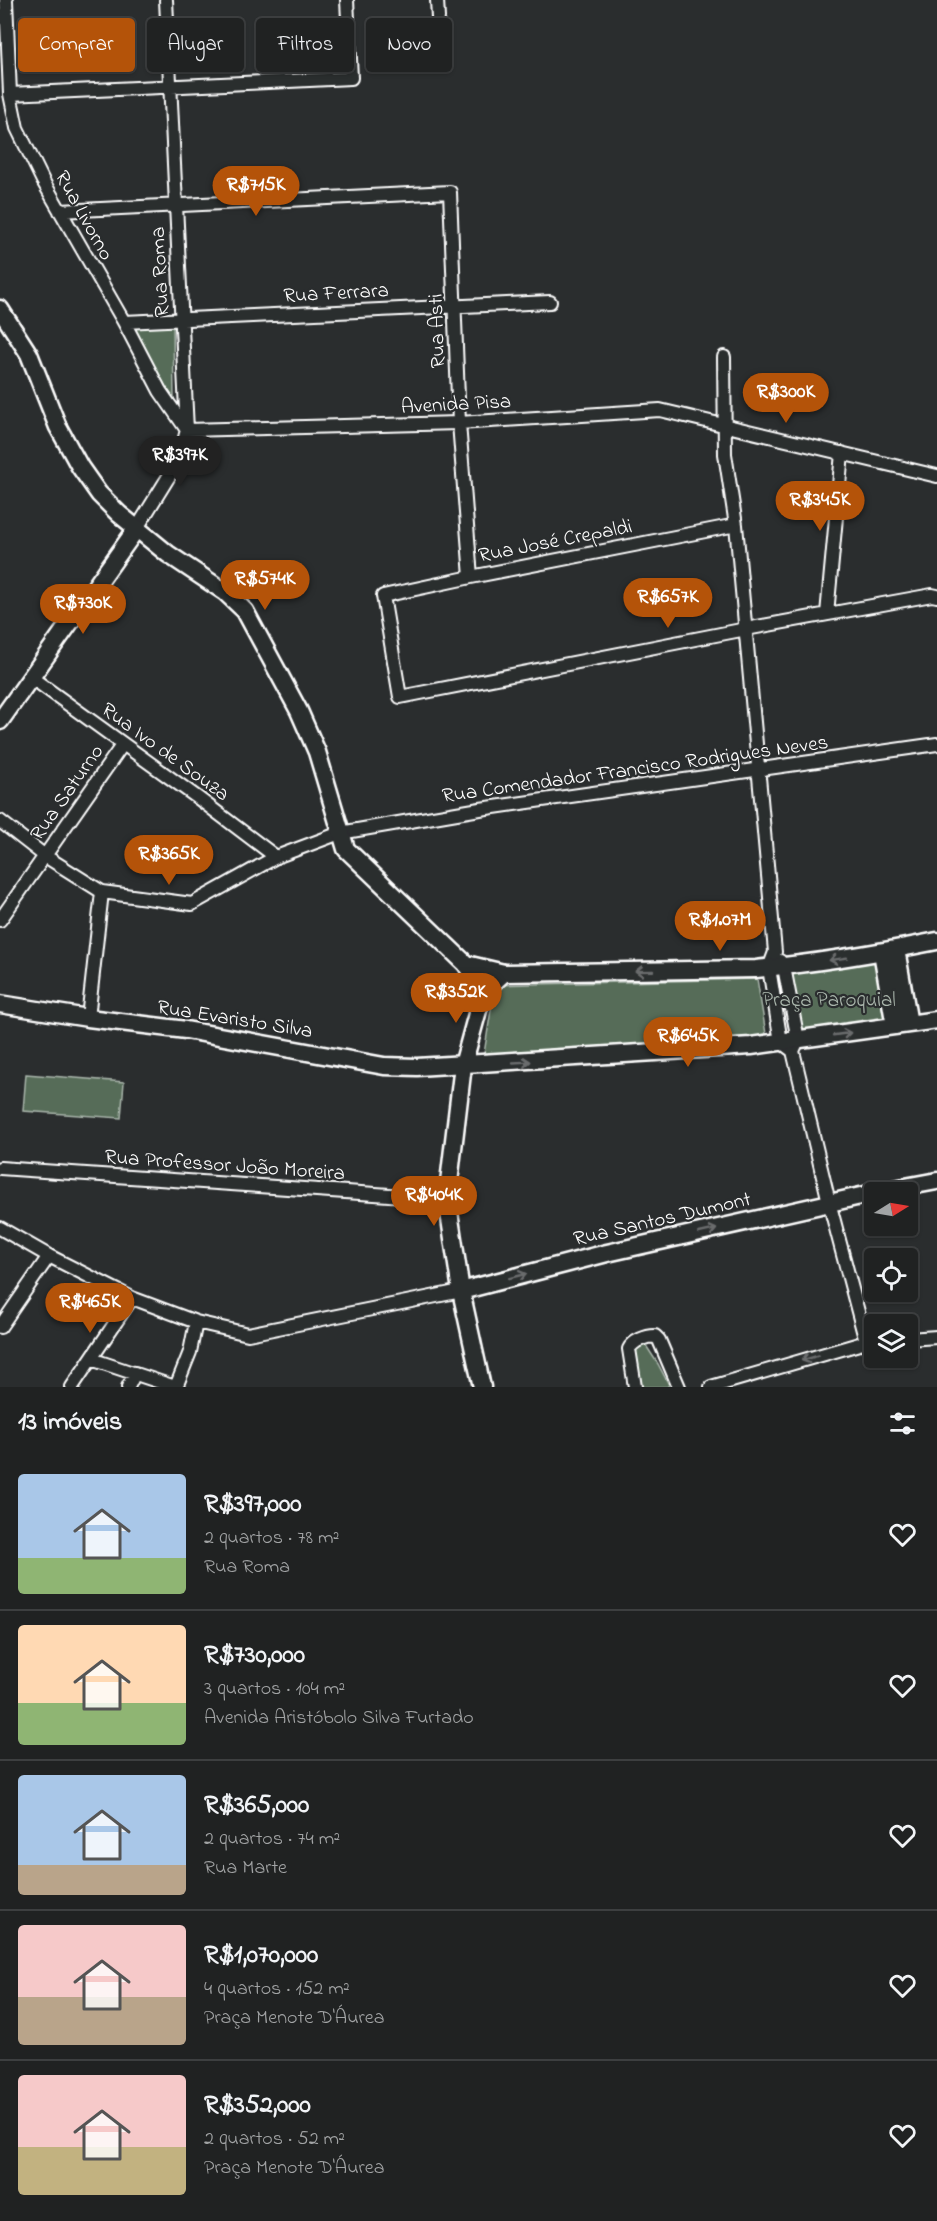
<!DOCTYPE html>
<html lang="pt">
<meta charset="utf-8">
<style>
:root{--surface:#202222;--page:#2d2f2f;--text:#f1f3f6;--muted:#a2a4a5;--line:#3d3f40;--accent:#b45309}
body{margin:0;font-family:"Indie Flower",sans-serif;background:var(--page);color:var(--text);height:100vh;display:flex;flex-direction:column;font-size:22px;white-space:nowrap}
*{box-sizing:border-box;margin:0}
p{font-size:20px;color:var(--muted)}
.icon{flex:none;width:33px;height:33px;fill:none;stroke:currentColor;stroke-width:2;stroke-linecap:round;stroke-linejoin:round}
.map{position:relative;height:1387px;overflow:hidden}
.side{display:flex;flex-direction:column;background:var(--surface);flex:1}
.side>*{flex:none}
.guide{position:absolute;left:18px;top:18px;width:600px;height:54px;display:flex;gap:12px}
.needle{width:39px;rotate:79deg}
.controls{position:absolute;left:864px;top:1182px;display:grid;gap:12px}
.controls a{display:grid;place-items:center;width:54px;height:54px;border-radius:6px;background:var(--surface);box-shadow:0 2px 4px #0004,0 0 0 2px var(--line);font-size:30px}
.price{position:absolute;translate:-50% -51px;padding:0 14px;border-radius:21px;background:var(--accent);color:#fff;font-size:20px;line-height:39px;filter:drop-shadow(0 2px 3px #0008)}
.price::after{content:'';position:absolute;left:50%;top:36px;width:18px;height:14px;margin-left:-9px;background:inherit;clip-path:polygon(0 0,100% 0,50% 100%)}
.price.current{background:#222;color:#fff}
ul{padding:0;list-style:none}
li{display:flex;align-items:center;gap:18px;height:150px;padding:0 18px}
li+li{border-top:2px solid var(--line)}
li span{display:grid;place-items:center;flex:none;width:168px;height:120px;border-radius:6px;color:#555}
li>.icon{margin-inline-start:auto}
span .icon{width:72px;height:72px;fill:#fffc;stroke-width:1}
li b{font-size:26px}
h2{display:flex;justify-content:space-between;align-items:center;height:72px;padding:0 18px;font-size:26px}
.chip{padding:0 21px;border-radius:6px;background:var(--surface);box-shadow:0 2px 4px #0004,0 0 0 2px var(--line);font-size:21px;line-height:54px}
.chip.current{background:var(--accent);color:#fff}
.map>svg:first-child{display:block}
.green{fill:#566c58;stroke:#aab6ac;stroke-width:1.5}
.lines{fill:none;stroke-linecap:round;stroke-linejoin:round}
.street-casing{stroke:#fff;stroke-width:16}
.secondary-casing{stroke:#fff;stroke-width:21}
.street{stroke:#2a2d2e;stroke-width:12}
.secondary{stroke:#2a2d2e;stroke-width:16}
.oneway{stroke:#6a6c6d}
.labels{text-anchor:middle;stroke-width:4.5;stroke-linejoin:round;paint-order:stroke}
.street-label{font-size:21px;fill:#fff;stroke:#2a2d2e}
.park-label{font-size:21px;fill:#aab6ac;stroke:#2a2d2e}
</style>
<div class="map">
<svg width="937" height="1387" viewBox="0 0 937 1387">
<rect width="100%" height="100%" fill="#2a2d2e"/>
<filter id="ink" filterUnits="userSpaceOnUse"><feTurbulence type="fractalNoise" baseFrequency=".0167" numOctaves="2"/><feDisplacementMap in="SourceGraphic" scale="12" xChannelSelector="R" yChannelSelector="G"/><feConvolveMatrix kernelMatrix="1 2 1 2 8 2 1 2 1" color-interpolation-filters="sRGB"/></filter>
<g filter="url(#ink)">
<path class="green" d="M173,325l1,76 -42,-75z
M880,959l11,59 -90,17 -11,-60z
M757,979l10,61 -283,14 11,-69z
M26,1074l98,8 -3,36 -98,-7z
M643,1341l15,23 11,21 -2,2h-30l-4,-42z"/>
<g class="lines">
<defs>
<path id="street" d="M6,0l4,94 7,34 26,53 81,141 36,69 27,39
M437,0l1,18
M10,94l341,-16 -4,-78
M60,211l390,-19 9,231 12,154
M124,322l426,-20
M724,357l1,97 11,71 39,427 -6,16 12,74 12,9
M187,430l272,-7 201,-13 277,66
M736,525l-265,52 -88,19 17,101 346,-68 186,-34 5,1
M137,528l42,-68 8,-30 -21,-430
M827,614l15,-161
M32,678l166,120 78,59
M0,821l45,35 57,36 90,12 84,-47 64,-24 140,-24 457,-65
M0,920l123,-176
M780,961l4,6 14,73 -5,11 36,151 37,140
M88,1018l14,-126
M0,1168l447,31
M0,1228l49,28 83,42 64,24 52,12 213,-43
M0,1327l49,-71
M908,1339l29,-2
M91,1359l84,28
M72,1387l60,-89
M128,1387l7,-14
M176,1387l14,-35 6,-30
M635,1387l-6,-38c4,-8 17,-13 26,-13l4,4 20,47
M711,1387l155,-45 8,-1"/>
<path id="secondary" d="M0,309l29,45 29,73 22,40 19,27 20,20 49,40 57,38 20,19 54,100 18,41 29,97 120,115 17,28
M0,721l137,-193
M896,949l13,75
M882,952l13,74
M466,964l38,9 252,-4c61,-6 121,-16 181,-28
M0,1004l88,14 98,12 198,36 33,1 334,-21 186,-26
M878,1192l59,-11
M461,1291l146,-38 267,-60
M482,1387l-21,-96 -14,-92 16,-134 20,-73 21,-19"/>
</defs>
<use href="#street" class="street-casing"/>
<use href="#secondary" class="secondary-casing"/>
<use href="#street" class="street"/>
<use href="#secondary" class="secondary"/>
</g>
<defs><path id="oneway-shaft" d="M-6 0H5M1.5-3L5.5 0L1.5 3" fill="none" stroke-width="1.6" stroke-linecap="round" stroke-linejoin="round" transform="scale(1.5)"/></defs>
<g class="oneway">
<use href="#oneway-shaft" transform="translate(838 959) rotate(171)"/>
<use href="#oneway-shaft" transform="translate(644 971) rotate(179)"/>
<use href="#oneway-shaft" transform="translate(842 1034) rotate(-8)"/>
<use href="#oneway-shaft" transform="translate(522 1062) rotate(-3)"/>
<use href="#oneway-shaft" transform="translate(708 1231) rotate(-13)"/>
<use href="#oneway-shaft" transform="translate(518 1276) rotate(-14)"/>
<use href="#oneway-shaft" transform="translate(810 1358) rotate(164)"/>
</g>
</g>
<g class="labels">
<g class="street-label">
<text transform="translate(85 215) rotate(61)" y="7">Rua Livorno</text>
<text transform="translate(159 272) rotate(-93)" y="7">Rua Roma</text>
<text transform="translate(336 292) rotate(-3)" y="7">Rua Ferrara</text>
<text transform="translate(436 331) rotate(-92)" y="7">Rua Asti</text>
<text transform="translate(456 403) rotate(-3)" y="7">Avenida Pisa</text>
<text transform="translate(555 540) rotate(-11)" y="7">Rua José Crepaldi</text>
<text transform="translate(166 751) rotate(36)" y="7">Rua Ivo de Souza</text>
<text transform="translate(635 768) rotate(-8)" y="7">Rua Comendador Francisco Rodrigues Neves</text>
<text transform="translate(66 792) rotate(-55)" y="7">Rua Saturno</text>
<text transform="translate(235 1018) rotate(9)" y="7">Rua Evaristo Silva</text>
<text transform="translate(225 1164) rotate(4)" y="7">Rua Professor João Moreira</text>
<text transform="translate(662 1218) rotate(-13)" y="7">Rua Santos Dumont</text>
</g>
<g class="park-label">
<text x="829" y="1006">Praça Paroquial</text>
</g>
</g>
</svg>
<div class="controls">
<a><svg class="needle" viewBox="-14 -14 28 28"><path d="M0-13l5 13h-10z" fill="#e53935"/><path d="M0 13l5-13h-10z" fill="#a2a4a5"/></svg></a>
<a><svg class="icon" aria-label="locate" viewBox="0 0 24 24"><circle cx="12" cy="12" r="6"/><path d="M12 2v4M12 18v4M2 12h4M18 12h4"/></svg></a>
<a><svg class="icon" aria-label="layers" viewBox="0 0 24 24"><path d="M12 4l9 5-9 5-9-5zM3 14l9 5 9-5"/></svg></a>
</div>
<b class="price" style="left:256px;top:217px">R$715K</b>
<b class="price" style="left:786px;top:424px">R$300K</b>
<b class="price current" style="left:180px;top:487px">R$397K</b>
<b class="price" style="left:820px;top:532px">R$345K</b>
<b class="price" style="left:265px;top:611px">R$574K</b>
<b class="price" style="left:668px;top:629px">R$657K</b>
<b class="price" style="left:83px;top:635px">R$730K</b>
<b class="price" style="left:169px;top:886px">R$365K</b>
<b class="price" style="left:720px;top:952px">R$1.07M</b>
<b class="price" style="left:456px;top:1024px">R$352K</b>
<b class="price" style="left:688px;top:1068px">R$645K</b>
<b class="price" style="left:434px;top:1227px">R$404K</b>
<b class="price" style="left:90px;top:1334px">R$465K</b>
<div class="guide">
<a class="chip current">Comprar</a>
<a class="chip">Alugar</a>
<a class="chip">Filtros</a>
<a class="chip">Novo</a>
</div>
</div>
<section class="side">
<h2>13 imóveis<svg class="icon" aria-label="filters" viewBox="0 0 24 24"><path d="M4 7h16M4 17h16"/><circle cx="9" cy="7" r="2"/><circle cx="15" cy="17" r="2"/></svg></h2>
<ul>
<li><span style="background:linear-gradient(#a9c7e8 70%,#8fb573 0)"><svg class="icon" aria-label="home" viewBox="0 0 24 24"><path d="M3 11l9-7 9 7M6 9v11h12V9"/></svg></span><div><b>R$397,000</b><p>2 quartos · 78 m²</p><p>Rua Roma</p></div><svg class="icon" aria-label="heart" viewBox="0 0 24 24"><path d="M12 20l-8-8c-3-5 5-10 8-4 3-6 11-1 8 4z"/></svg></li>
<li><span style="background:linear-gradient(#ffd9b3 65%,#8fb573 0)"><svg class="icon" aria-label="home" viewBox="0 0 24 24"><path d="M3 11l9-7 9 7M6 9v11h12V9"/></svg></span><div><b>R$730,000</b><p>3 quartos · 104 m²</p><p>Avenida Aristóbolo Silva Furtado</p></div><svg class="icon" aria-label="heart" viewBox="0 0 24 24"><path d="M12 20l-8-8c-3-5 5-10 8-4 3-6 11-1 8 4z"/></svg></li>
<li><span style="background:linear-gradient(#a9c7e8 75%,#b9a48a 0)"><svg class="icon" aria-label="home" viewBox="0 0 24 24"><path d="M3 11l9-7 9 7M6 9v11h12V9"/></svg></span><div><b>R$365,000</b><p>2 quartos · 74 m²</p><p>Rua Marte</p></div><svg class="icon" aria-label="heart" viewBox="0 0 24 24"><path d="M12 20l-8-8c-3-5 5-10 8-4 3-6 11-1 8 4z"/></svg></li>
<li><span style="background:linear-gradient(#f6c9c9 60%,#b9a48a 0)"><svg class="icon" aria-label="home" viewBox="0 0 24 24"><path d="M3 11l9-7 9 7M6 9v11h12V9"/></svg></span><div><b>R$1,070,000</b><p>4 quartos · 152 m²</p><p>Praça Menote D'Áurea</p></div><svg class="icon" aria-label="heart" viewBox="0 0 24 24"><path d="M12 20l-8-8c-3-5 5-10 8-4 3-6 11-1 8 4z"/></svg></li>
<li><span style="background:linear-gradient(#f6c9c9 60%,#c2b280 0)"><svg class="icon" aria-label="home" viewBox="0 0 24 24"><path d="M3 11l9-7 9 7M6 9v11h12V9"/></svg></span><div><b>R$352,000</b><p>2 quartos · 52 m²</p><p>Praça Menote D'Áurea</p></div><svg class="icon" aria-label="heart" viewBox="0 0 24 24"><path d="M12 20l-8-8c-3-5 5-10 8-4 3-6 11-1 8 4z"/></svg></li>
</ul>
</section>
